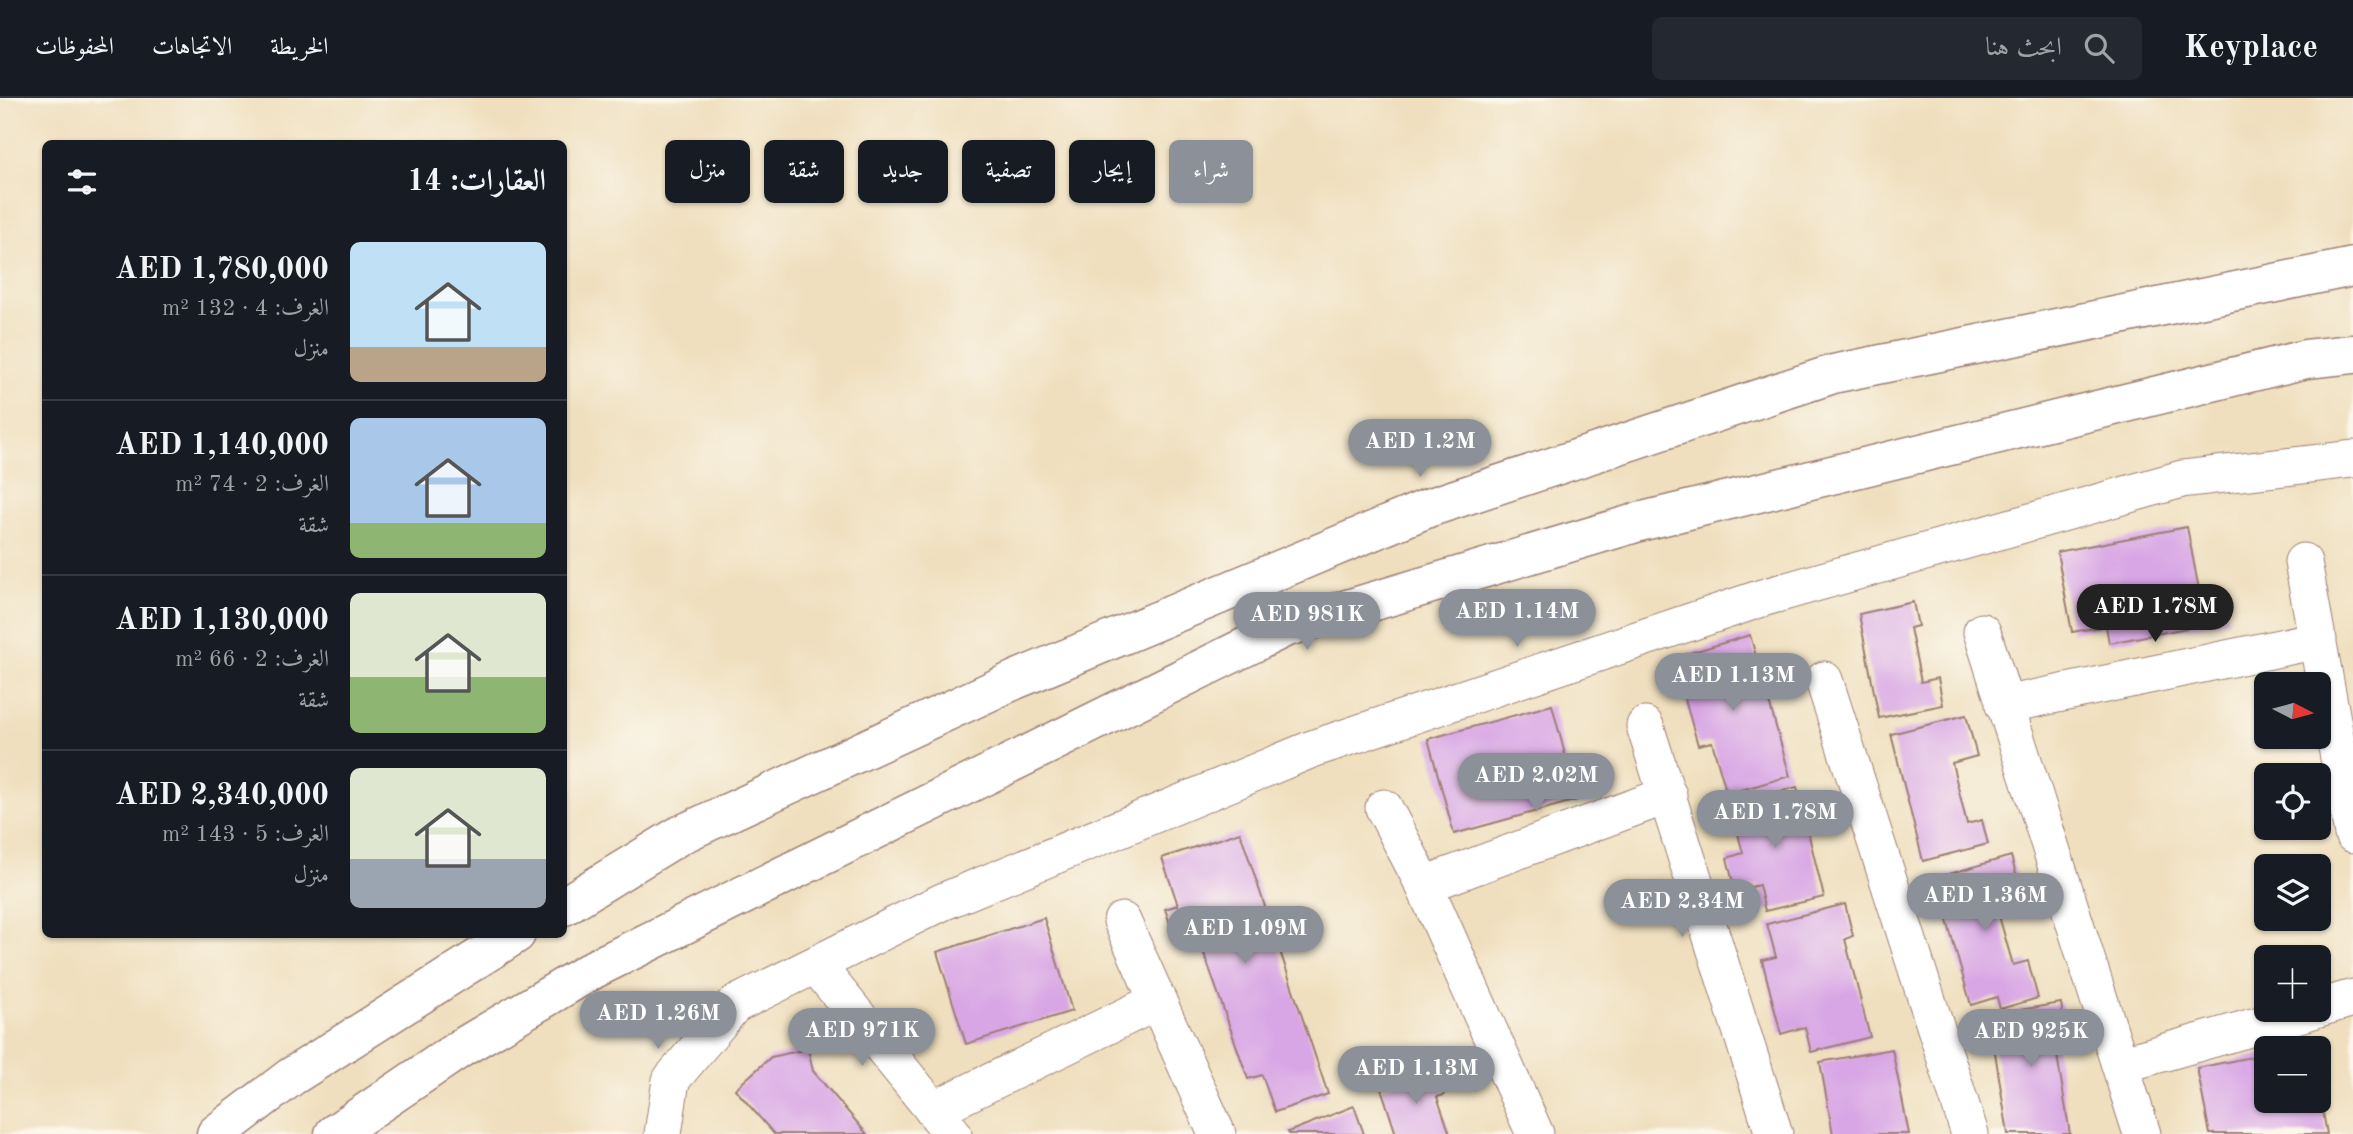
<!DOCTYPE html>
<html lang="ar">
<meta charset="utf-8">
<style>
:root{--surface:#171b24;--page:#242831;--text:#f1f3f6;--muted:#9ea1a6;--line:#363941;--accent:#8c9099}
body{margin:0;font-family:"Old Standard TT",Amiri,serif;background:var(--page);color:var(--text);direction:rtl;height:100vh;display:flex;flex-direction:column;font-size:26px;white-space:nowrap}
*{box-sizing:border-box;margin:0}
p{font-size:23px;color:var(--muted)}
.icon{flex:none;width:38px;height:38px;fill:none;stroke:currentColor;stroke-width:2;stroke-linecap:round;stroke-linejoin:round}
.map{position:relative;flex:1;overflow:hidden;direction:ltr}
.panel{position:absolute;left:42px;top:42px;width:525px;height:798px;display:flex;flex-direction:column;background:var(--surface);border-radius:10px;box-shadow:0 2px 5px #0004;direction:rtl}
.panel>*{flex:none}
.hud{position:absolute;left:588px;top:42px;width:665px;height:63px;direction:rtl;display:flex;gap:14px}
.needle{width:46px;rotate:96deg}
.tools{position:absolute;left:2254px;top:574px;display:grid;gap:14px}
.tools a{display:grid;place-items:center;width:77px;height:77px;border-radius:10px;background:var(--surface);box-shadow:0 2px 5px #0004;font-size:35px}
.price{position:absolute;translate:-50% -60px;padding:0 16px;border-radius:24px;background:var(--accent);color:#fff;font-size:23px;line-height:46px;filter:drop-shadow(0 2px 4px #0008)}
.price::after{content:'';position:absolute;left:50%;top:42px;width:21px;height:16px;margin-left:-10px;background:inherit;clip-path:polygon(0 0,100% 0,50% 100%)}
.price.on{background:#222;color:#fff}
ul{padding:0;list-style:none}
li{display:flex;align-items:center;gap:21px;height:175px;padding:0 21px}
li+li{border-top:2px solid var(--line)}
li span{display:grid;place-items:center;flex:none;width:196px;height:140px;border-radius:10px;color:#555}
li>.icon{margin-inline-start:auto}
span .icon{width:84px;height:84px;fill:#fffc;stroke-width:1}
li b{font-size:30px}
h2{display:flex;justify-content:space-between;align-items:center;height:84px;padding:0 21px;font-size:30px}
.chip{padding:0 24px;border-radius:10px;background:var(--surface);box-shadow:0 2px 5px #0004;font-size:24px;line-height:63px}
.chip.on{background:var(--accent);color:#fff}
header{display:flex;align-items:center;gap:42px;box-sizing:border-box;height:98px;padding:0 35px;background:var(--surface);border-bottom:2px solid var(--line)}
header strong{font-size:33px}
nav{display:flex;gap:38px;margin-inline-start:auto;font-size:24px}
.search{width:490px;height:63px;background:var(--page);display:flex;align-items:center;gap:18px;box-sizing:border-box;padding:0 24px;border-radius:10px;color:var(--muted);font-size:26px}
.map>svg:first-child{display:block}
.building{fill:#d8a6e5}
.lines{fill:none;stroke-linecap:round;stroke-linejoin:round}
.street-casing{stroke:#9c7f74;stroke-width:39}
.secondary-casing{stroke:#9c7f74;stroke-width:41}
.street{stroke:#fff;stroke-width:37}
.secondary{stroke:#fff;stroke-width:38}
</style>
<header>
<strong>Keyplace</strong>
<div class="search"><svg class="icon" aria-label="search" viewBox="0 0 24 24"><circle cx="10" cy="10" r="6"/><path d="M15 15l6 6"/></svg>ابحث هنا</div>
<nav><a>الخريطة</a><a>الاتجاهات</a><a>المحفوظات</a></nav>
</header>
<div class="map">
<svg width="2353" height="1036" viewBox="0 0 2353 1036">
<rect width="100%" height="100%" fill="#fbf7ec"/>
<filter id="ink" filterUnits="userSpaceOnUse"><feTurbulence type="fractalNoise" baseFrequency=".0143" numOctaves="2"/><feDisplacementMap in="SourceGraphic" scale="14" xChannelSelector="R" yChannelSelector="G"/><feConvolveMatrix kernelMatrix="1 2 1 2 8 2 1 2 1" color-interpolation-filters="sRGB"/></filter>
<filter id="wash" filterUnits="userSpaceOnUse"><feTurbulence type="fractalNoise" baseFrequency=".00686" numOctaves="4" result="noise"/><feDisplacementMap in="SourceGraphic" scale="28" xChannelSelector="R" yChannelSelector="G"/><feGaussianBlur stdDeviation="1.57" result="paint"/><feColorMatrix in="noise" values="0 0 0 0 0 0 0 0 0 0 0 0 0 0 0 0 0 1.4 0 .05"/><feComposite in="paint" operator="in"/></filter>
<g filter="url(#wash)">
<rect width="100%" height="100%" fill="#efdfbe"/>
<g id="blocks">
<path class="building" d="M2187,429l14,73 22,-5 5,25 -119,23 -3,-17 -34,6 -15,-80z
M1913,504l5,24 -8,2 11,54 17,-4 5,27 -64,13 -20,-104z
M1750,537l40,141 -63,18 -15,-52 -14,3 -25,-87z
M1552,607l25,95 -123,34 -26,-95z
M1966,617l11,41 -25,7 15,61 15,-4 6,24 -65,17 -32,-127z
M1797,689l27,110 -59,14 -6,-26 -24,6 -8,-33 16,-5 -13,-49z
M1240,734l88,262 -53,18 -13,-37 -14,4 -49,-140 -21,8 -13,-38 13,-4 -16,-47z
M2011,758l11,39 -27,7 18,63 15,-4 10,37 -38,11 -3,-12 -26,8 -36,-127z
M1845,806l8,32 -8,3 25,98 -59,15 -6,-25 -24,7 -19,-74 14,-3 -9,-33z
M1044,820l28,93 -106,33 -29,-92z
M2061,905l6,39 -12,1 15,91h-62l-19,-119z
M808,951l5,22 54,63h-93l-39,-45 36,-32z
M1892,951l17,85h-76l-13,-72z
M2266,956v47h55l6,33h-117l-13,-66z
M1436,972l8,25 -7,2 13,37h-54l-15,-46z
M1354,1008l10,28h-75l-1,-2z"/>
</g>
</g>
<g filter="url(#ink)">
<use href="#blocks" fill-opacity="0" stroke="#9c7f74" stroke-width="2"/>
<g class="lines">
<defs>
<path id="street" d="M2303,464l50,272
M1982,534l160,502
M1824,582l146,454
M2004,607l314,-65
M1645,628l129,408
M1384,710l40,77 111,249
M1424,787l244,-90
M1122,823l95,213
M816,867l137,169
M2319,910l34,-10
M2120,967l193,-55
M933,1012l225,-109
M663,1036l8,-54 63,-75 208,-103 370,-153 450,-151 420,-119 171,-20"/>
<path id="secondary" d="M564,808l116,-71 335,-155 413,-172 405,-134 520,-107
M216,1036l75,-57 225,-143
M334,1036l127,-86 133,-79 690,-341 355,-106 667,-163 47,-5"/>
</defs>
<use href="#street" class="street-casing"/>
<use href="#secondary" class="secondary-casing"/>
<use href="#street" class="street"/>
<use href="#secondary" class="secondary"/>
</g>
</g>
</svg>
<div class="tools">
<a><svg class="needle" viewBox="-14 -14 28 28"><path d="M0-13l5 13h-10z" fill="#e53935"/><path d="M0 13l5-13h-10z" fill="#9ea1a6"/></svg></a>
<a><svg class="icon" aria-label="locate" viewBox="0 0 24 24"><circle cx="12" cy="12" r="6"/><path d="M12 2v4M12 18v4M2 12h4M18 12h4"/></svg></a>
<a><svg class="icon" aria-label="layers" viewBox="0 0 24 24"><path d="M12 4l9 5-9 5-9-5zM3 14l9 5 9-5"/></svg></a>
<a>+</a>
<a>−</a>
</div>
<b class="price" style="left:1420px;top:381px">AED 1.2M</b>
<b class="price on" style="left:2155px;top:546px">AED 1.78M</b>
<b class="price" style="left:1517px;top:551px">AED 1.14M</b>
<b class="price" style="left:1307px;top:554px">AED 981K</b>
<b class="price" style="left:1733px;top:615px">AED 1.13M</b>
<b class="price" style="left:1536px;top:715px">AED 2.02M</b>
<b class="price" style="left:1775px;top:752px">AED 1.78M</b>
<b class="price" style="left:1985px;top:835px">AED 1.36M</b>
<b class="price" style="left:1682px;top:841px">AED 2.34M</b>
<b class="price" style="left:1245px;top:868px">AED 1.09M</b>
<b class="price" style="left:658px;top:953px">AED 1.26M</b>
<b class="price" style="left:862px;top:970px">AED 971K</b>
<b class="price" style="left:2031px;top:971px">AED 925K</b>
<b class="price" style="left:1416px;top:1008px">AED 1.13M</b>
<div class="hud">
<a class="chip on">شراء</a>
<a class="chip">إيجار</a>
<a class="chip">تصفية</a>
<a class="chip">جديد</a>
<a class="chip">شقة</a>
<a class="chip">منزل</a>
</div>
<section class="panel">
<h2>العقارات: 14<svg class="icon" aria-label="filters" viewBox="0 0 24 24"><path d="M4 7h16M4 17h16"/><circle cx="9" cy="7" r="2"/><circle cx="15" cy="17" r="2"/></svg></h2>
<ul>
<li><span style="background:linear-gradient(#bfe0f5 75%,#b9a48a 0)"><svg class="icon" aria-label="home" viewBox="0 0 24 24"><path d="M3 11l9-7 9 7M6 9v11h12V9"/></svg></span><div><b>AED 1,780,000</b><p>الغرف: 4 · 132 m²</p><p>منزل</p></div></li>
<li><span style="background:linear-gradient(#a9c7e8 75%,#8fb573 0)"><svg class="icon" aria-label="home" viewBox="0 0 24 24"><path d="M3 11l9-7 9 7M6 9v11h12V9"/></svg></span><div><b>AED 1,140,000</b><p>الغرف: 2 · 74 m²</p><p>شقة</p></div></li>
<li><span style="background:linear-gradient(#dfe7d0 60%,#8fb573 0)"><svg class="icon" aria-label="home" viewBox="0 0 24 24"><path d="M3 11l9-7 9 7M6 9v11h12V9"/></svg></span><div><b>AED 1,130,000</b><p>الغرف: 2 · 66 m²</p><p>شقة</p></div></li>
<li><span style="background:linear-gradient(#dfe7d0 65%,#9aa5b1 0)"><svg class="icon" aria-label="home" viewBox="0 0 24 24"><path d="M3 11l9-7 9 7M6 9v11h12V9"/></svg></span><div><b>AED 2,340,000</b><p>الغرف: 5 · 143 m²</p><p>منزل</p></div></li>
</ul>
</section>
</div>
